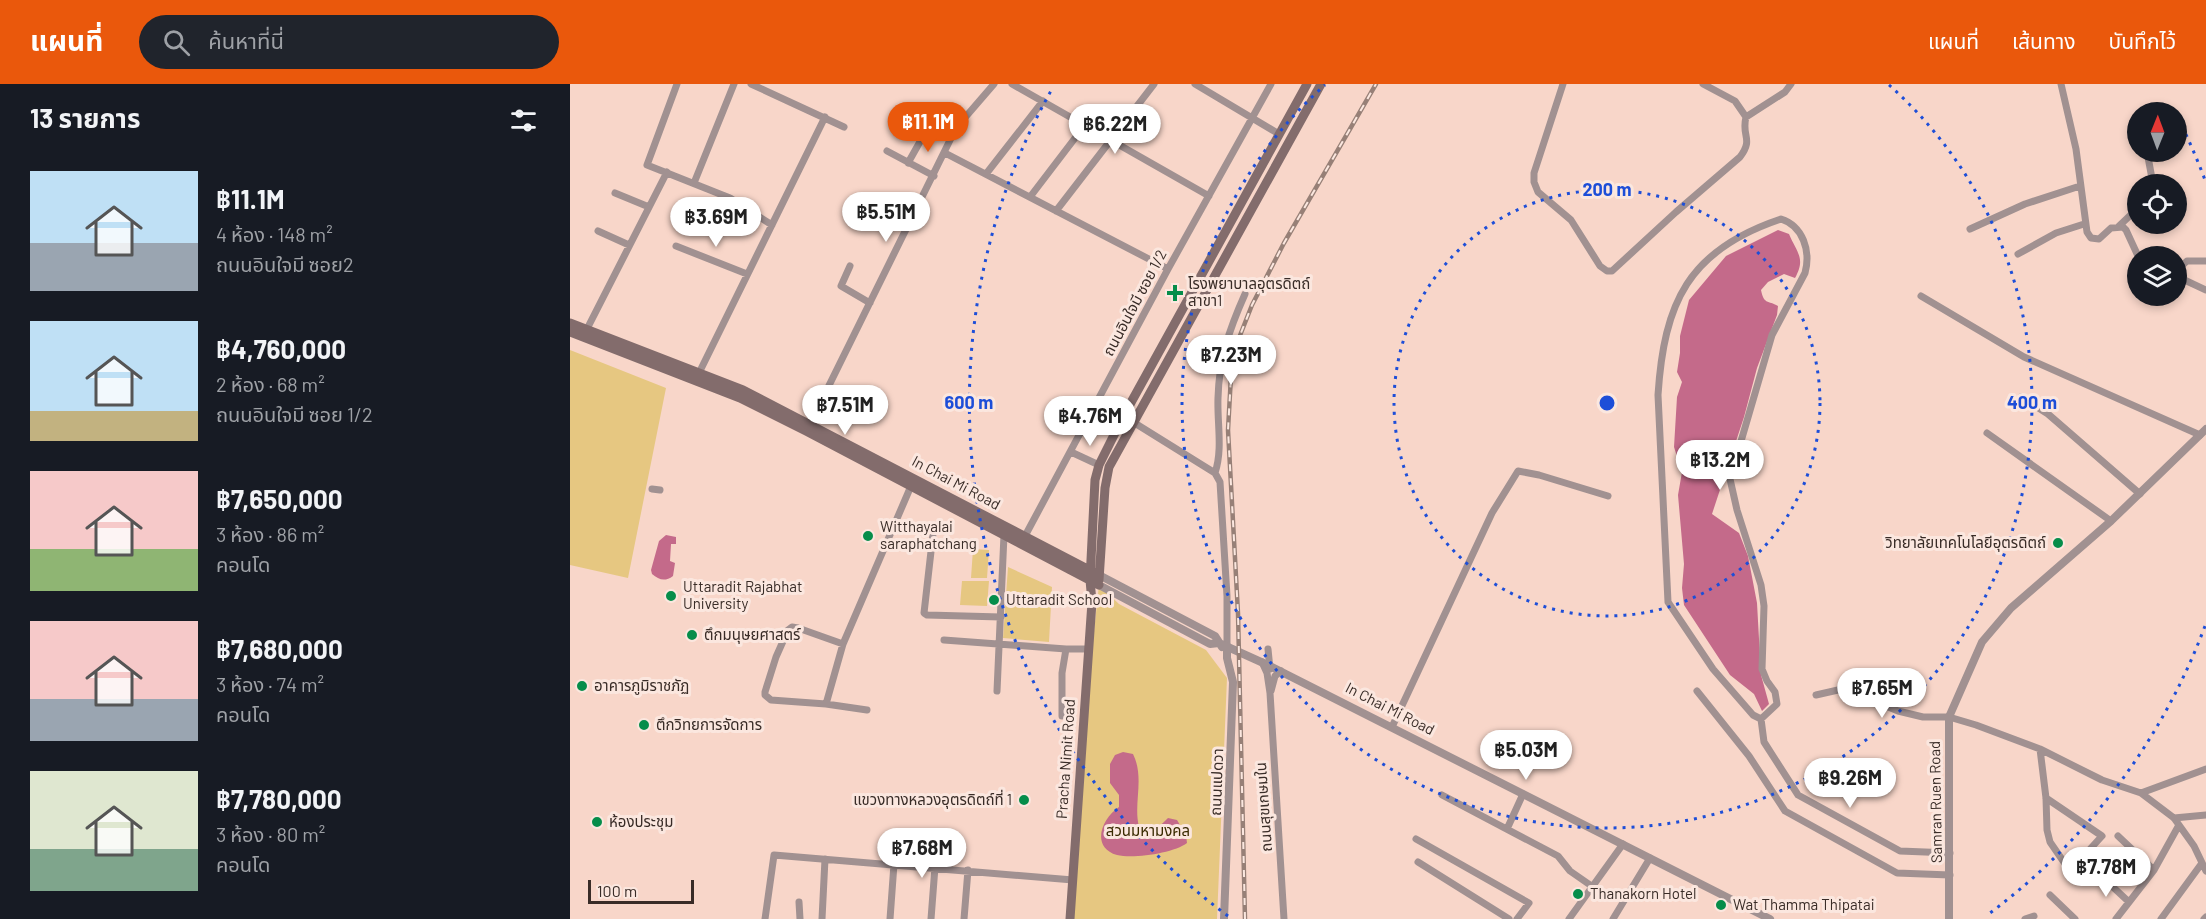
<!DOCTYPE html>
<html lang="th">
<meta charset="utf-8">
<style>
:root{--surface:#171b24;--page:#20242c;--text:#f1f3f6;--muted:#9ea1a6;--accent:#ea580c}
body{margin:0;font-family:Barlow,"Noto Sans Thai",sans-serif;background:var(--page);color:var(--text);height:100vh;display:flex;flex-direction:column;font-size:22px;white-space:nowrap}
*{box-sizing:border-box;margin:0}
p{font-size:20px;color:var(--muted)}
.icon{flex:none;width:33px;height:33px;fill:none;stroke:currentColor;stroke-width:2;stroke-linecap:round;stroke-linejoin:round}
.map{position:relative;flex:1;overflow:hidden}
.drawer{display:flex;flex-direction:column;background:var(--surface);width:570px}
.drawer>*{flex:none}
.needle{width:39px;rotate:1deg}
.buttons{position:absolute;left:1557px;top:18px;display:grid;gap:12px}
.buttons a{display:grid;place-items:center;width:60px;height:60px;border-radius:50%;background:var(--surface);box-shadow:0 3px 9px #0003;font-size:30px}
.scale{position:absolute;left:18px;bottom:15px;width:106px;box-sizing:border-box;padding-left:6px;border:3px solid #392c27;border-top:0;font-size:16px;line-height:21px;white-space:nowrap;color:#392c27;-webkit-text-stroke:4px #fbe7df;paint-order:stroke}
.price{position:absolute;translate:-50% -51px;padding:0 14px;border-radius:21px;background:#fff;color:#222;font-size:20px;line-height:39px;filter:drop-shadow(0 2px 3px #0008)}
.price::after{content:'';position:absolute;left:50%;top:36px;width:18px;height:14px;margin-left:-9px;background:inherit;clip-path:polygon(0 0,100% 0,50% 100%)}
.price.selected{background:var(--accent);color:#fff}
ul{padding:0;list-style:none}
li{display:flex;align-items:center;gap:18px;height:150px;padding:0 30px}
li span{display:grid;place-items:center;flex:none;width:168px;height:120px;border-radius:0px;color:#555}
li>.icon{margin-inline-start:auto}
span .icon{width:72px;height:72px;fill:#fffc;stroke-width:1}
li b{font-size:26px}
h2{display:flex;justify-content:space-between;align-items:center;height:72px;padding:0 30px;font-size:26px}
header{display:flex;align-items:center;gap:36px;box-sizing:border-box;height:84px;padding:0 30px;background:var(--accent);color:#fff}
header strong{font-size:28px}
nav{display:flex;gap:33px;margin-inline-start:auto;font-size:21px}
.search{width:420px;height:54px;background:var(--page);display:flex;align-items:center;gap:15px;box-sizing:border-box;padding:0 21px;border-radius:33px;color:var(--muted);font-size:22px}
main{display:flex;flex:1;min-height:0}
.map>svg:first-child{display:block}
.green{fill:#e6c781}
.water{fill:#c46a8a}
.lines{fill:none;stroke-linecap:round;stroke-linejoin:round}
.minor{stroke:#a19191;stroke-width:7}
.tertiary{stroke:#a19191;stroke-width:8}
.secondary{stroke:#836c6c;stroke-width:9}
.rail-casing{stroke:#978077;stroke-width:4.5}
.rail{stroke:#fbe7df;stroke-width:2;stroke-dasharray:7;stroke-linecap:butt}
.ring{fill:none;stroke:#1d4ed8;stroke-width:3;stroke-dasharray:3 6}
.poi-dot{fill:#068d4a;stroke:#fbe7df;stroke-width:2}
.labels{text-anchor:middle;stroke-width:6;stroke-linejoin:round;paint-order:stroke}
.poi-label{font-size:15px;fill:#392c27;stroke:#fbe7df;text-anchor:start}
.street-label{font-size:15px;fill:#392c27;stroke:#fbe7df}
.park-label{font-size:15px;fill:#392a00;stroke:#fbe7df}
.centre{fill:#1d4ed8;stroke:#fbe7df;stroke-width:3}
.ring-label{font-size:18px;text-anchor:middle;font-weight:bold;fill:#1d4ed8;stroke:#fbe7df;stroke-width:6;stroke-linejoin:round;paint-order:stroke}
</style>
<header>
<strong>แผนที่</strong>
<div class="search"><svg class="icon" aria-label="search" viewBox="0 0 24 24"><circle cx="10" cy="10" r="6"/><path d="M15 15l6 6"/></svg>ค้นหาที่นี่</div>
<nav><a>แผนที่</a><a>เส้นทาง</a><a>บันทึกไว้</a></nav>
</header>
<main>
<section class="drawer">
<h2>13 รายการ<svg class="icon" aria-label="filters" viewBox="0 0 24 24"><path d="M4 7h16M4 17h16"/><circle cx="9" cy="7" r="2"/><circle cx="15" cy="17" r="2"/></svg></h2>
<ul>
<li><span style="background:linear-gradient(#bfe0f5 60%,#9aa5b1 0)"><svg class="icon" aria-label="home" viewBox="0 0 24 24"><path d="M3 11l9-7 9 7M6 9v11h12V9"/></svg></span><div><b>฿11.1M</b><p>4 ห้อง · 148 m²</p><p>ถนนอินใจมี ซอย2</p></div></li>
<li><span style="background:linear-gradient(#bfe0f5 75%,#c2b280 0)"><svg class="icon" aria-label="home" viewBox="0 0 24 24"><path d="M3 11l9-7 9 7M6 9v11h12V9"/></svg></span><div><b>฿4,760,000</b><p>2 ห้อง · 68 m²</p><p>ถนนอินใจมี ซอย 1/2</p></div></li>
<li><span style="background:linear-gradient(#f6c9c9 65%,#8fb573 0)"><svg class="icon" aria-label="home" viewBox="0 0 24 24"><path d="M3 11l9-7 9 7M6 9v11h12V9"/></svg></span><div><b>฿7,650,000</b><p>3 ห้อง · 86 m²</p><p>คอนโด</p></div></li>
<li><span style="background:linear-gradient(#f6c9c9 65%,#9aa5b1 0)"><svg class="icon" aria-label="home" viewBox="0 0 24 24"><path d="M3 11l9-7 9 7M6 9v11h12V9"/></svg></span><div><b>฿7,680,000</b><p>3 ห้อง · 74 m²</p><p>คอนโด</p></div></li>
<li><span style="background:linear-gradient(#dfe7d0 65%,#7fa58c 0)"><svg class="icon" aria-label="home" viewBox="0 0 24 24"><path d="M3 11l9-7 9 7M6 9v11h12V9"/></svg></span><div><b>฿7,780,000</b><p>3 ห้อง · 80 m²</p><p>คอนโด</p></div></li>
</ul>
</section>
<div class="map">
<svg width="1636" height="835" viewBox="0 0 1636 835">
<rect width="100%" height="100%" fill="#f8d6c9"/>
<path class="green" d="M0,266l96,38 -38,190 -58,-13z
M403,465l16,1 -2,28h-16z
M438,483l44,20 -3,55 -46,-4z
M392,497h27l-2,25 -27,-1z
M529,501l20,19 87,46 21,28 -10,241h-147l12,-176z"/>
<path class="water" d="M1208,146l11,4c8,19 17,24 6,44l-11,-4 -16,8 -7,8c3,15 7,10 17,16l-1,9 -20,53 -13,49 -32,97 27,19 9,23 9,47 4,72 8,29 -7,7 -8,-17 -24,-19 -46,-70 -2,-17 2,-24 -6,-69 4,-23 -8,-25 3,-50 5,-15 -5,-10 3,-19v-17l9,-36 37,-44z
M96,451l10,2v7h-5l-1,17 5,2 -2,13c-8,6 -14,4 -21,-2l-1,-4 8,-29z
M553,668l10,2c12,24 0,49 6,73 14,6 19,1 29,-9l9,2 9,15 1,8c-13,10 -53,16 -70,12 -27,-8 -15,-37 2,-48v-12l-9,-12v-19l5,-9z"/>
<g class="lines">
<path class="minor" d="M107,0l-30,81 83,33 42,27
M181,0l93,43
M442,0l197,112
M625,0l84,50
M993,0l-29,89v9l4,10 33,28 29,46 7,5h5l64,-59 64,-55c14,-19 1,-20 6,-40
M1133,0l32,17 11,16 39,-25 6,-8
M1491,0l15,65 11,83 4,6 8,1 12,-11 12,-1 3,3 12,26
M317,67l47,25
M375,69l223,116
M1578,73l5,27
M338,79l18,-32
M416,90l57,-73
M124,99l40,-99
M45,109l34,14
M460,113l55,-72
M486,127l98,-127
M1211,135c22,7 30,32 24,54l-33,62 -42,144 7,31 24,75 3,21 -2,63 5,12 8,11 2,12 -16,15 -8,-4 -40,-46 -45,-67 -10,-207c6,-92 30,-145 123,-176z
M1549,142l19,-18
M1400,145l55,-25 55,-18
M28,147l31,14
M106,162l71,28
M1448,170l38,-21 28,-9
M280,182l-9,20 29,17
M1606,187l11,-10h19
M1606,192l30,14
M1351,212l103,61 176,78
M17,245l80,-157
M129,289l126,-256
M1451,313l27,17 92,80
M563,338l82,51 5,9 7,114v50
M240,340l146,-296 38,-44
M1417,349l124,88
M501,368l28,13
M645,389c8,-24 2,-50 3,-75 1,-39 11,-68 27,-104
M82,405l8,1
M364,441l-10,88 3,2 74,2
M455,452l143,-267 103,-185
M374,556l122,9h23
M698,565l2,20
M692,578l5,11 3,20 14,226
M427,607l7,-156
M701,607l4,-15 6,-5
M1127,607l52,65 36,55 112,62 53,2
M1246,611l22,-5 24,1 12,10 24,10 25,6h26l27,8 64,24 62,31 39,13 33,25 20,28 12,25
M256,620l-55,-4 -6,-5v-3l11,-35 12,-27 4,-3 6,1 45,16
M297,626l-41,-6 17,-60 68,-158
M492,632v-43l4,-24
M1191,635l3,23 34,53 102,56 50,2
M822,643l100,-214 26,-42 21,4 69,21
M1470,665l6,49 1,32 3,12 20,29 32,-35 -56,-38
M1571,709l65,-24
M872,711l116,61 12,15 23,16
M1604,734l32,-3
M937,745l16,-35
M1548,752l36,34
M846,755l113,64 -12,16
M848,778l91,57
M1530,791l29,27
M1480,811l25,24
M229,818l1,17
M195,835l9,-64 299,25
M252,835l3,-60
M320,835l4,-55
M361,835l4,-52
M394,835l4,-49
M999,835l54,-75
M1043,835l37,-61
M1455,835l9,-3
M1546,835l38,-49 25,-45
M1591,835l41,-56
M1634,835l2,-2"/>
<path class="tertiary" d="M529,491l116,61 7,11
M529,501l111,59 9,-1 51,23 500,253
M654,835l9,-237 -6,-24v-12
M1379,835v-202l33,-75 29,-34 100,-87 95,-92"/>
<path class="secondary" d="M0,239l173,67 356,185
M0,248l170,66 66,33 293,154
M529,496l6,-92 4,-21 212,-383
M500,835l22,-317 -2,-22 5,-100 4,-15 24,-48 184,-333"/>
<defs>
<path id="rail" d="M675,835l-7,-306 -10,-183 3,-54 8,-38 13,-33 32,-62 92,-159"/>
</defs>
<use href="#rail" class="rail-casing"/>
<use href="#rail" class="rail"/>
</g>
<g class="ring">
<circle cx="1037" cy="319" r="213"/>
<path d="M1319 1A425 425 0 1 1 755 1"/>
<path d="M1635 542A638 638 0 0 1 1416 832M658 832A638 638 0 0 1 482 5M1608 34A638 638 0 0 1 1635 96"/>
</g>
<g class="poi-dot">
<path d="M602 200h6v6h6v6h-6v6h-6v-6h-6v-6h6z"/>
<circle cx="298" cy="452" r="6"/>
<circle cx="1488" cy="459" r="6"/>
<circle cx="101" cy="512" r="6"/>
<circle cx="424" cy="516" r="6"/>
<circle cx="122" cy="551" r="6"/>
<circle cx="12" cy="602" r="6"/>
<circle cx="74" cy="641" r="6"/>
<circle cx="454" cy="716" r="6"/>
<circle cx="27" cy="738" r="6"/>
<circle cx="1008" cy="810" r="6"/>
<circle cx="1151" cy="821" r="6"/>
</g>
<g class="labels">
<g class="poi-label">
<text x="618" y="205">โรงพยาบาลอุตรดิตถ์<tspan x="618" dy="17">สาขา1</tspan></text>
<text x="310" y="448">Witthayalai<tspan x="310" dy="17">saraphatchang</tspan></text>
<text x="1476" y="464" text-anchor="end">วิทยาลัยเทคโนโลยีอุตรดิตถ์</text>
<text x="113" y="508">Uttaradit Rajabhat<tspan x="113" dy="17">University</tspan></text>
<text x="436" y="521">Uttaradit School</text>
<text x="134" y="556">ตึกมนุษยศาสตร์</text>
<text x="24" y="607">อาคารภูมิราชภัฏ</text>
<text x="86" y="646">ตึกวิทยการจัดการ</text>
<text x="442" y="721" text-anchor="end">แขวงทางหลวงอุตรดิตถ์ที่ 1</text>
<text x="39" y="743">ห้องประชุม</text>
<text x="1020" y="815">Thanakorn Hotel</text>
<text x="1163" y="826">Wat Thamma Thipatai</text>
</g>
<g class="street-label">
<text transform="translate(565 219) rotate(-62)" y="5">ถนนอินใจมี ซอย 1/2</text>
<text transform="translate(386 399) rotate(28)" y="5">In Chai Mi Road</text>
<text transform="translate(820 625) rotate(27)" y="5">In Chai Mi Road</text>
<text transform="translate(496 675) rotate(-86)" y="5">Pracha Nimit Road</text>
<text transform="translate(647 698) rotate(-88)" y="5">ถนนแปดวา</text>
<text transform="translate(1366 718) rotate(-91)" y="5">Samran Ruen Road</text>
<text transform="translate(694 723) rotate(-94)" y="5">ถนนสุขเกษมใน</text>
</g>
<g class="park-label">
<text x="578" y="752">สวนมหามงคล</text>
</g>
</g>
<circle cx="1037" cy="319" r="9" class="centre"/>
<g class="ring-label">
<text x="1037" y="112">200 m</text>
<text x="1462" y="325">400 m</text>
<text x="399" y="325">600 m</text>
</g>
</svg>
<div class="buttons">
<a><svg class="needle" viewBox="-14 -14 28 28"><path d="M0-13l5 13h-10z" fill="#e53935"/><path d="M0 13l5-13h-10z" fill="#9ea1a6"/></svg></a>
<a><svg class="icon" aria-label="locate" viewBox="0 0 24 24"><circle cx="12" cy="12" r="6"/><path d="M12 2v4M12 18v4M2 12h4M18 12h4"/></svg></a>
<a><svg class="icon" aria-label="layers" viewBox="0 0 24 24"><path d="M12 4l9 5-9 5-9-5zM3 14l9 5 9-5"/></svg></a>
</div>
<div class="scale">100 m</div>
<b class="price selected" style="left:358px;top:69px">฿11.1M</b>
<b class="price" style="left:545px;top:71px">฿6.22M</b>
<b class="price" style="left:316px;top:159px">฿5.51M</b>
<b class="price" style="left:146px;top:164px">฿3.69M</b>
<b class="price" style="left:661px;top:302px">฿7.23M</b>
<b class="price" style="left:275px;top:352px">฿7.51M</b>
<b class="price" style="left:520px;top:363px">฿4.76M</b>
<b class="price" style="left:1150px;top:407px">฿13.2M</b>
<b class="price" style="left:1312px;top:635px">฿7.65M</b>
<b class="price" style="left:956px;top:697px">฿5.03M</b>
<b class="price" style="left:1280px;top:725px">฿9.26M</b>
<b class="price" style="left:352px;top:795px">฿7.68M</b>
<b class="price" style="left:1536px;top:814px">฿7.78M</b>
</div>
</main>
